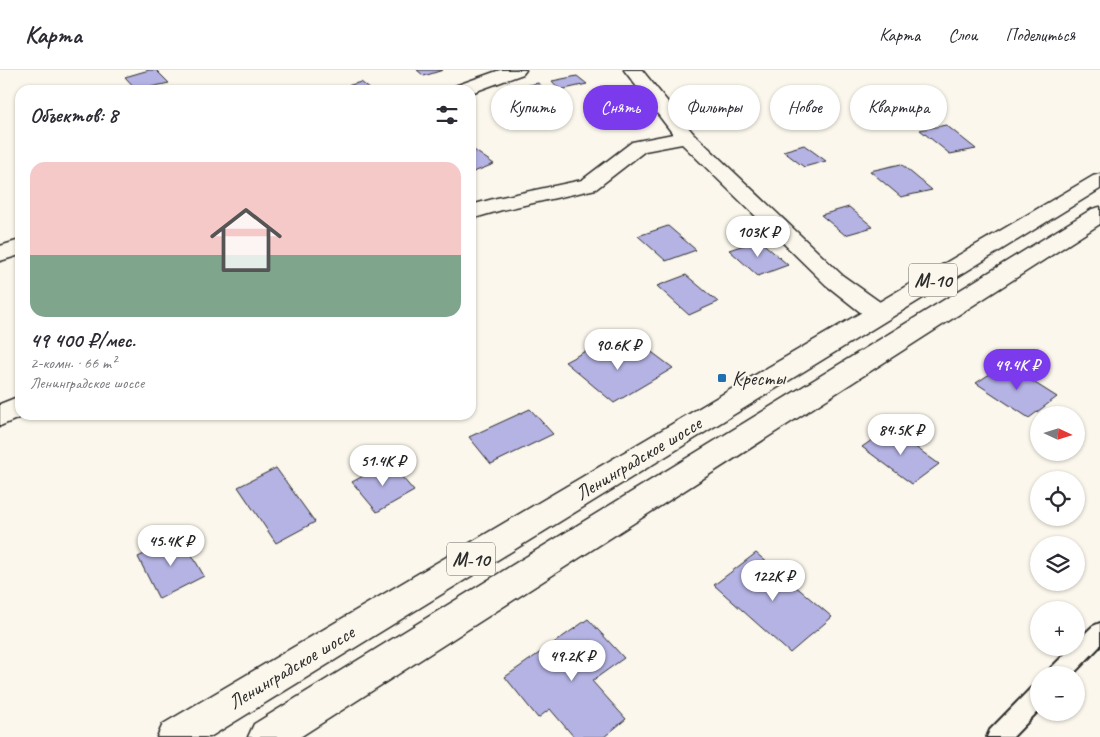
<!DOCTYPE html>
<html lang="ru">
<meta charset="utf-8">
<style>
:root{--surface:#fff;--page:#f2f2f3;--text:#2b2b33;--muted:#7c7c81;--line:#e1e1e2;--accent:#7c3aed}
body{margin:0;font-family:Caveat,sans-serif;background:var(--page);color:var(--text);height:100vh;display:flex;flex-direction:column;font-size:19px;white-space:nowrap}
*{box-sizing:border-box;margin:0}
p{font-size:16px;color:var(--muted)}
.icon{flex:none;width:28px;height:28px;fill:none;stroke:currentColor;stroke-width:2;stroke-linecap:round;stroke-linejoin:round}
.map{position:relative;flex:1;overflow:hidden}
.panel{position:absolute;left:15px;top:15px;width:461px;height:335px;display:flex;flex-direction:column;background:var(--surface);border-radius:15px;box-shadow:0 1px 4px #0004}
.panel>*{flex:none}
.top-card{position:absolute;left:491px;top:15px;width:475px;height:45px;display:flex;gap:10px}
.needle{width:32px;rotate:94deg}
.controls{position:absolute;left:1030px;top:336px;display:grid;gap:10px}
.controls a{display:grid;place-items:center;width:55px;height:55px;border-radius:50%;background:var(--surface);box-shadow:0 1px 4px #0004;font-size:25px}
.price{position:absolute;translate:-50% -42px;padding:0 11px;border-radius:18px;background:#fff;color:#222;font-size:16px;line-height:32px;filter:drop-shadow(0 1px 2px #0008)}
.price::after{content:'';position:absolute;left:50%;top:30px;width:15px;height:11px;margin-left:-8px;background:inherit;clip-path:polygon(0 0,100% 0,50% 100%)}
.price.selected{background:var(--accent);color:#fff}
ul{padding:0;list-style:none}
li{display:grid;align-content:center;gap:10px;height:265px;padding:0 15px}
li span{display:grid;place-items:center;height:155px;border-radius:15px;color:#555}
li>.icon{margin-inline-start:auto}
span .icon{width:90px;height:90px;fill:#fffc;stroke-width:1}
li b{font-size:21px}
h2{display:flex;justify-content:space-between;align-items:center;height:60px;padding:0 15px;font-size:21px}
.pill{padding:0 18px;border-radius:22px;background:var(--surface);box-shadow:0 1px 4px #0004;font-size:18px;line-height:45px}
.pill.selected{background:var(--accent);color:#fff}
header{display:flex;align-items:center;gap:30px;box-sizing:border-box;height:70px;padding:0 25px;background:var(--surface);border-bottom:1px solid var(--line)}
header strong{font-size:24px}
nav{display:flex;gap:28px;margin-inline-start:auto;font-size:18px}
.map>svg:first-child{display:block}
.building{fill:#b5b3e4;stroke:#2b2b2b}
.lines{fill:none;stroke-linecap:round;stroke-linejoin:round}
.service-casing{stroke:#2b2b2b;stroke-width:4}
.minor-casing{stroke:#2b2b2b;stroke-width:3}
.trunk-casing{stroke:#2b2b2b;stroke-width:3}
.service{fill:#fbf7ec;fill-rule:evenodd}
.minor{fill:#fbf7ec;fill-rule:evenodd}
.trunk{fill:#fbf7ec;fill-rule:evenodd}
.poi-dot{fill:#1f6fb2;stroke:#fbf7ec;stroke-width:2}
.labels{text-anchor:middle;stroke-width:4;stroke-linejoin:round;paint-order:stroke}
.shield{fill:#fbf7ec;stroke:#696865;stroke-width:1}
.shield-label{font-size:19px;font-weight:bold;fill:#2b2b2b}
.poi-label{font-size:20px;fill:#2b2b2b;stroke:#fbf7ec;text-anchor:start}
.street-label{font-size:20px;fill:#2b2b2b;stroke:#fbf7ec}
</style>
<header>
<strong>Карта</strong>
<nav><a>Карта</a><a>Слои</a><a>Поделиться</a></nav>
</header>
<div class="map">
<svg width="1100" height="667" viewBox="0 0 1100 667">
<rect width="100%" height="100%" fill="#fbf7ec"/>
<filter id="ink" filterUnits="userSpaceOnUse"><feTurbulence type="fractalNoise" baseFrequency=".02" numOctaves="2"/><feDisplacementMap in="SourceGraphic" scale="10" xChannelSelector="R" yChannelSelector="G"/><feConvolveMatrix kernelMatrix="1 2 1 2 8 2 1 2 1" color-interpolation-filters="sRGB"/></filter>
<g filter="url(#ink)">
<path class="building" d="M149,0h7l13,13 -32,7 -12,-13z
M417,0h26l-19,6z
M577,6l10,8 -27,6 -8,-9z
M361,12l10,8h-38z
M538,13l11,10 -27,7 -10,-11z
M620,17l18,17 -24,6 -18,-17z
M946,55l30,24 -26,5 -30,-24z
M804,75l22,16 -22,6 -21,-16z
M471,78l23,16 -23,9z
M901,94l31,26 -31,7 -31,-26z
M849,137l24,20 -28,8 -24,-20z
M668,156l28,24 -30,11 -28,-25z
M759,170l29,25 -30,11 -29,-26z
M686,205l32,27 -29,13 -32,-29z
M597,275l22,17 26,-15 28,21 -59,35 -49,-41z
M1005,294l52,33 -28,21 -53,-35z
M530,339l23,25 -62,30 -22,-27z
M889,358l50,36 -27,20 -50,-37z
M389,392l25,29 -37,21 -25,-30z
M276,398l39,54 -39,21 -38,-56z
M181,466l23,40 -45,23 -21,-42z
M756,483l76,64 -42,36 -76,-68z
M588,549l36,39 -32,23 34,38 -22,18h-30l-24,-28 -12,9 -33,-41z"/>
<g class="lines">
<defs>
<path id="service" d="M1100,553v23l-28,29h-24l3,-7 20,-20h5v-6l17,-16z
M1039,615v25l-26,27h-26l3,-7 41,-42z"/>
<path id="minor" d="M500,0h26l-3,4 -52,19v-3h-19l3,-4z
M624,0h18l51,63 149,142 45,32 3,6 -3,6 -9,2 -9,-2 -43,-34 -144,-141 -37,7 -49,38 -94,21 -31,9v-14l26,-7 85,-18 50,-38 41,-8z
M20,170v15l-20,6v-15z
M20,326v19h6l-26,11v-22z"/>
<path id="trunk" d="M1100,104v15l-890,548h-53l6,-13 930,-548z
M1100,137v17l-800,513h-52l6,-13 838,-515z"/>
</defs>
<use href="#service" class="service-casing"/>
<use href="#minor" class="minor-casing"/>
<use href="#trunk" class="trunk-casing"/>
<use href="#service" class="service"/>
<use href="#minor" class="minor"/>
<use href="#trunk" class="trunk"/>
</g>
</g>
<rect class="poi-dot" x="717" y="303" width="10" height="10" rx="2.5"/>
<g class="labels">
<g class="shield">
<rect x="909" y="193.5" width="48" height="33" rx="4"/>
<rect x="447" y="472.5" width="48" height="33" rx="4"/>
</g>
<g class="shield-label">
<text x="933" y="217">М-10</text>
<text x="471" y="496">М-10</text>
</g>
<g class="poi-label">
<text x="732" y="315">Кресты</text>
</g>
<g class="street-label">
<text transform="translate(638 388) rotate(-31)" y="7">Ленинградское шоссе</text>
<text transform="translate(291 597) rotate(-31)" y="7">Ленинградское шоссе</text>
</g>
</g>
</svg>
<div class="controls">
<a><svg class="needle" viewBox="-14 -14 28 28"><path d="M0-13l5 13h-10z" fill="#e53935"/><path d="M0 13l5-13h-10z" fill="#7c7c81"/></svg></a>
<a><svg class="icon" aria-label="locate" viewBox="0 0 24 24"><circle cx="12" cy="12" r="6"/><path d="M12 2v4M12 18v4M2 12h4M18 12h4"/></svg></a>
<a><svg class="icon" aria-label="layers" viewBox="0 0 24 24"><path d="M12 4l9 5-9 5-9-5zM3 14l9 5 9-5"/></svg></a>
<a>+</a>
<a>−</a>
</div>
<b class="price" style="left:758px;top:188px">103K ₽</b>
<b class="price" style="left:618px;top:301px">90.6K ₽</b>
<b class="price selected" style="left:1017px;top:321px">49.4K ₽</b>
<b class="price" style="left:901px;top:386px">84.5K ₽</b>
<b class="price" style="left:383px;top:417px">51.4K ₽</b>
<b class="price" style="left:171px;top:497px">45.4K ₽</b>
<b class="price" style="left:773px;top:532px">122K ₽</b>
<b class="price" style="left:572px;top:612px">49.2K ₽</b>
<div class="top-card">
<a class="pill">Купить</a>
<a class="pill selected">Снять</a>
<a class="pill">Фильтры</a>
<a class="pill">Новое</a>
<a class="pill">Квартира</a>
</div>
<section class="panel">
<h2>Объектов: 8<svg class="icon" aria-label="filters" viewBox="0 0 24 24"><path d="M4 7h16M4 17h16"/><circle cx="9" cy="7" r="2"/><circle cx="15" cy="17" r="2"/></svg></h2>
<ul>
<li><span style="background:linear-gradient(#f6c9c9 60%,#7fa58c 0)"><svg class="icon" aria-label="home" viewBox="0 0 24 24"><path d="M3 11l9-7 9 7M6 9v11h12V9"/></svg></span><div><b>49 400 ₽/мес.</b><p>2-комн. · 66 m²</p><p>Ленинградское шоссе</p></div></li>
</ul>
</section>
</div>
